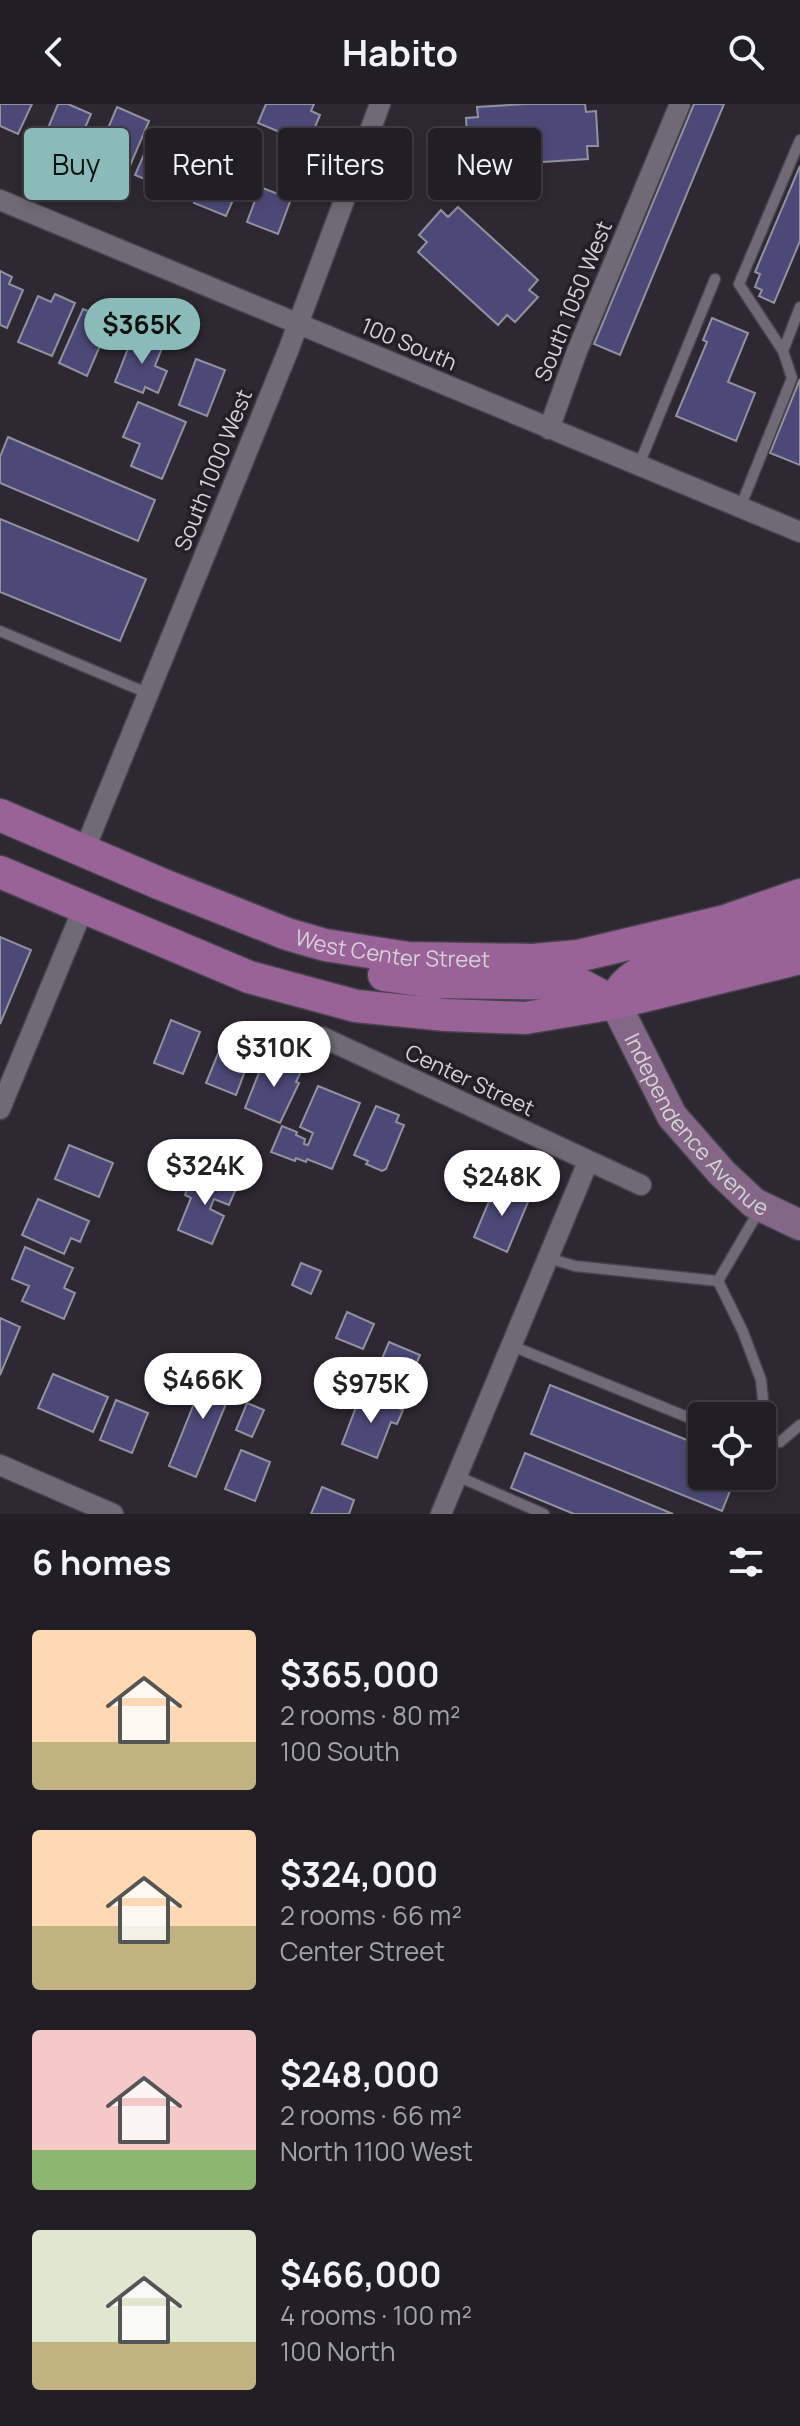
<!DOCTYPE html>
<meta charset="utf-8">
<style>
:root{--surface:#221e26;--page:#2a272e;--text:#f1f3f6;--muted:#a2a2a7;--line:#3f3c43;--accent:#8bbbb9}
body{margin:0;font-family:Manrope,sans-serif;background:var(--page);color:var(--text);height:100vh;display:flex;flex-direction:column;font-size:30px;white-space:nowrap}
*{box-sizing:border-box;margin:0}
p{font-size:26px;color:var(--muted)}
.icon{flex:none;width:44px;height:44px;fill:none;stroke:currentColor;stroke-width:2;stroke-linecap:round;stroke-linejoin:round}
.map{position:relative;height:1410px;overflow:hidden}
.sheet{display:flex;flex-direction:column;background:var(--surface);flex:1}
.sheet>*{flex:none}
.banner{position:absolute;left:24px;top:24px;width:752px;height:72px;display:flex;gap:16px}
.buttons{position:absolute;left:688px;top:1298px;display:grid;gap:16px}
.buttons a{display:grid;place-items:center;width:88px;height:88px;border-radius:8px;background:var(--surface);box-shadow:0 4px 12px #0003,0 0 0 2px var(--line);font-size:40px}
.price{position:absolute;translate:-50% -68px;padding:0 18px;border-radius:28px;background:#fff;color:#222;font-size:26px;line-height:52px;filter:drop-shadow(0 2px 4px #0008)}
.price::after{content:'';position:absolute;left:50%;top:48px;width:24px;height:18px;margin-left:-12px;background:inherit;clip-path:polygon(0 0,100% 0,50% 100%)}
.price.selected{background:var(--accent);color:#111}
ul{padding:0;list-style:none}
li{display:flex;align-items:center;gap:24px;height:200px;padding:0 32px}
li span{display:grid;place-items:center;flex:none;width:224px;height:160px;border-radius:8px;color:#555}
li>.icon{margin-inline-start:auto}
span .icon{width:96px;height:96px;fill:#fffc;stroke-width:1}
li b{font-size:34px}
h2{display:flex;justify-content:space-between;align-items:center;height:96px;padding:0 32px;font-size:34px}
.tag{padding:0 28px;border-radius:8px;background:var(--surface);box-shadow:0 4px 12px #0003,0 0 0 2px var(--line);font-size:28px;line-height:72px}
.tag.selected{background:var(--accent);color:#111}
header{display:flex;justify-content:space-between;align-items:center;height:104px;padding:0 32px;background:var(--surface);font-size:36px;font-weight:700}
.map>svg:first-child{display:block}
.building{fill:#4c4978;stroke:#92929f;stroke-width:2}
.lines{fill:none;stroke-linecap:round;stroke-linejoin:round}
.lane-casing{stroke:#47434b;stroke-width:13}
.street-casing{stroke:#47434b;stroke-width:23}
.secondary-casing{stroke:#47434b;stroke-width:33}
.primary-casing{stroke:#47434b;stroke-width:35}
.lane{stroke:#6f6a75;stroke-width:10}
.street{stroke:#6f6a75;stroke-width:20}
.secondary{stroke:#846786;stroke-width:30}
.primary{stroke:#9a6397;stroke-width:32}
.labels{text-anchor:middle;stroke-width:7;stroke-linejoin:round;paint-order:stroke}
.street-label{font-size:22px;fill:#d5d2d8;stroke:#231f28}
</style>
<header><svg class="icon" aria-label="back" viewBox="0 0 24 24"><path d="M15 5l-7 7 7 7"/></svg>Habito<svg class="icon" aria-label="search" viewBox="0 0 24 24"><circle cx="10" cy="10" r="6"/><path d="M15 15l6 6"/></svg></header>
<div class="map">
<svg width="800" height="1410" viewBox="0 0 800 1410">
<rect width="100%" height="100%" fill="#2d2832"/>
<path class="building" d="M0,0h32l-14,30 -18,-8z
M58,0h10l23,10 -17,39 -31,-13z
M266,0h48l-3,7 9,4 -12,29 -50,-21z
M526,0h59l1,8 10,-1 2,35h-11l1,13 -109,7 -1,-15 -10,1 -2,-34 12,-1 -1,-10z
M694,0h30l-104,251 -26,-11z
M117,3l32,14 -25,59 -32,-14z
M168,29l30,13 -20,47 -43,-18 10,-23 12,5z
M800,62v75l-26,62 -15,-7 3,-6 -7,-3 5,-13 -5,-2z
M208,66l32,14 -14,32 -32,-13z
M260,83l31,12 -13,35 -31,-12z
M458,103l80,73 -9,10 9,7 -23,25 -8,-7 -9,10 -80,-73 9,-10 -8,-7 22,-25 7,7z
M0,167l12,6 -3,7 14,6 -16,38 -7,-3z
M55,190l20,9 -23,53 -34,-14 20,-46 13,6z
M83,205l28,11 -24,56 -28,-13z
M712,214l36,15 -20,49 27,11 -19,48 -60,-25 31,-74 -4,-2z
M134,229l29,12 -8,21 12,5 -9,22 -13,-6 -2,6 -28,-11z
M196,255l29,11 -18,46 -28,-11z
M800,275v86l-30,-12z
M138,298l48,20 -24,57 -31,-13 9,-22 -17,-7z
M8,333l147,63 -17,41 -138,-58v-26z
M0,415l146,60 -26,62 -120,-49z
M0,833l31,13 -31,74z
M171,916l29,12 -17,42 -29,-11z
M222,940l29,11 -15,40 -30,-12z
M266,951l36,14 -6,13 3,1 -19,40 -35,-15z
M318,982l42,17 -28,66 -25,-10 -1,3 -10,-4 -1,3 -24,-9 11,-26 15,6 -1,3 9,4 -1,5 4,1 5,-12 -13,-6z
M376,1002l23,9 -3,7 8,3 -18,44 -4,2 -16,-7 2,-3 -14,-6z
M69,1041l44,18 -14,34 -44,-18z
M194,1067l42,18 -7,16 -15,-6 -4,10 14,7 -12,28 -34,-14 13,-32 -6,-3z
M506,1081l16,7 -3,6 9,4 -21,50 -33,-15 21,-50 8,4z
M38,1095l51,22 -9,21 -9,-4 -7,16 -42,-19z
M25,1143l48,21 -9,20 11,5 -11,26 -42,-18 7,-15 -17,-7z
M301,1159l20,8 -10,23 -19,-9z
M347,1208l27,12 -11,25 -27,-11z
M0,1214l20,9 -20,48z
M389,1238l31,13 -16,38 -31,-13z
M209,1262l28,11 -41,100 -27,-11z
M53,1270l55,23 -15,35 -55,-24z
M550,1281l152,61v30h34l-14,35 -191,-77z
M361,1290l42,16 -6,14 -6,-2 -14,36 -35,-14z
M116,1296l32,13 -16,40 -32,-13z
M247,1299l17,7 -12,27 -16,-7z
M241,1346l29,12 -15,39 -30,-12z
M525,1349l148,61h-99l-63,-26z
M322,1383l32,13 -5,14h-38z"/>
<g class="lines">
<defs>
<path id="lane" d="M783,247l17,-44
M638,363l77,-188
M740,404l52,-130 -9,-27 -44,-67 61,-144
M0,527l147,62
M548,1154l27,8 143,15 42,-72
M718,1177l25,51 18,48 6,61
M512,1242l190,77
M762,1337l18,1 20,-17
M457,1372l87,38"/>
<path id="street" d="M0,96l800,332
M549,325l28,-78 103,-247
M84,747l204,-500 92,-247
M322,933l319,148
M0,1005l83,-200
M0,1361l113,49
M441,1410l147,-352"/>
<g id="secondary">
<path id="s1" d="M615,899l57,113 50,57 32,30 46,22"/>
</g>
<g id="primary">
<path id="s2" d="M0,711l161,69 126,50 38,11 83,13 125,2 45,-4 147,-35 75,-26"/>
<path d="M0,768l249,105 107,29 90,9 79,3 90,-15 185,-45"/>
<path d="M384,871l48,7 147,2 36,19"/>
<path d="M615,899c4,-14 11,-21 23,-29l85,-21 77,-27"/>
</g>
</defs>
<use href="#lane" class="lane-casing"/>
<use href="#street" class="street-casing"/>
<use href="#secondary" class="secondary-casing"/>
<use href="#primary" class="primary-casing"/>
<use href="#lane" class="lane"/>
<use href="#street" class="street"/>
<use href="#secondary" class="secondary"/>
<use href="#primary" class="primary"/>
</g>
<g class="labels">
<g class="street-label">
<text transform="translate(573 197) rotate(-68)" y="8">South 1050 West</text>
<text transform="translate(409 240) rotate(23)" y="8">100 South</text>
<text transform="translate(213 366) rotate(-68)" y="8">South 1000 West</text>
<text dy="8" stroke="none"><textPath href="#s2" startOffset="418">West Center Street</textPath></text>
<text transform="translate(470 976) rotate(25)" y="8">Center Street</text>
<text dy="8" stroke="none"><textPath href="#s1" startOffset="148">Independence Avenue</textPath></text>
</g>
</g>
</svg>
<div class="buttons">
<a><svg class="icon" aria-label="locate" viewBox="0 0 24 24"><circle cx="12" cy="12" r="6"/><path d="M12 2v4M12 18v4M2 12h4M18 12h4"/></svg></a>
</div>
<b class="price selected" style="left:142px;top:262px">$365K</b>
<b class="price" style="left:274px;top:985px">$310K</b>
<b class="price" style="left:205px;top:1103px">$324K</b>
<b class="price" style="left:502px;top:1114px">$248K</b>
<b class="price" style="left:203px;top:1317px">$466K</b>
<b class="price" style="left:371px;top:1321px">$975K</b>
<div class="banner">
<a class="tag selected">Buy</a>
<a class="tag">Rent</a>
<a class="tag">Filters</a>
<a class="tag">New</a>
</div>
</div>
<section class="sheet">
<h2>6 homes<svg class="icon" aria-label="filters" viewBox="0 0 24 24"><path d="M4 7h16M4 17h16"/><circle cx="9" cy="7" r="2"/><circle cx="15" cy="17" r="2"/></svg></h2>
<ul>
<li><span style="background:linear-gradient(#ffd9b3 70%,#c2b280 0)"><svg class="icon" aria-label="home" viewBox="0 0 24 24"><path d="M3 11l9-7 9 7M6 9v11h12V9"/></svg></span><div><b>$365,000</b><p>2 rooms · 80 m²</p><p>100 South</p></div></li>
<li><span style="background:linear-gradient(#ffd9b3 60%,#c2b280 0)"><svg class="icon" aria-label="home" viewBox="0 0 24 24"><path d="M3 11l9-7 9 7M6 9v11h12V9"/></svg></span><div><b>$324,000</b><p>2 rooms · 66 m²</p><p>Center Street</p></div></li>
<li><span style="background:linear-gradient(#f6c9c9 75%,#8fb573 0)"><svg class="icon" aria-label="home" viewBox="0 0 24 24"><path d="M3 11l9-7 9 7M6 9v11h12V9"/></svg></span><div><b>$248,000</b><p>2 rooms · 66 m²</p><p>North 1100 West</p></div></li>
<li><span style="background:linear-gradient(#dfe7d0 70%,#c2b280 0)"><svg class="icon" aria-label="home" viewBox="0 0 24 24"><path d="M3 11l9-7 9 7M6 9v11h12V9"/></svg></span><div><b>$466,000</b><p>4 rooms · 100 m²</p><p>100 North</p></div></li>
</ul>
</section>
